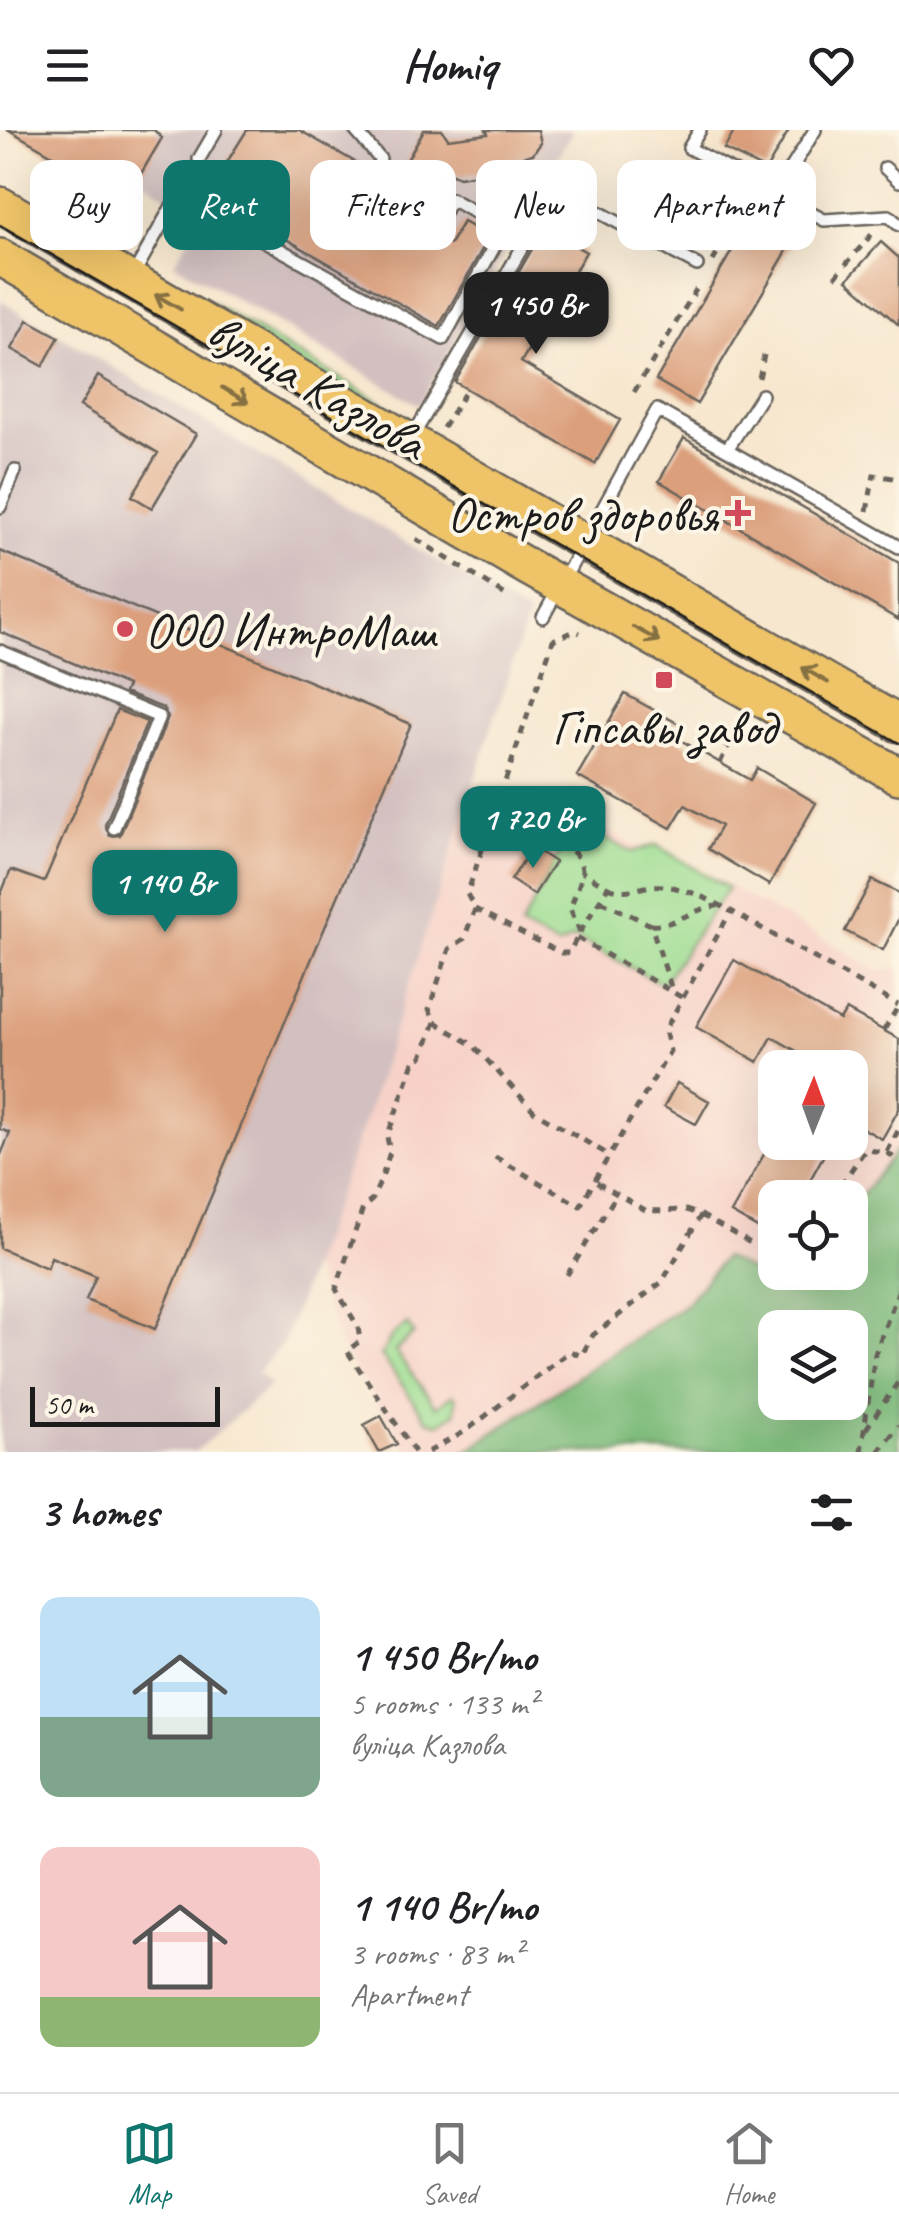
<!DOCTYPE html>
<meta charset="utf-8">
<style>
:root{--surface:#fff;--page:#f6f6f6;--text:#202124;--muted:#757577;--line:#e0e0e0;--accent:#0f766e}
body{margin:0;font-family:Caveat,sans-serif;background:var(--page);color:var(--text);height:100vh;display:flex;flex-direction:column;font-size:38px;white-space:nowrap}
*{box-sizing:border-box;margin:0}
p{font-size:32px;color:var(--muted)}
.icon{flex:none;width:55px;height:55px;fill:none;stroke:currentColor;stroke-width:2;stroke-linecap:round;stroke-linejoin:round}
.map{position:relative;height:1322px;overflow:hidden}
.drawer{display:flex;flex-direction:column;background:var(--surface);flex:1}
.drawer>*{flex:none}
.hud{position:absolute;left:30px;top:30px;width:840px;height:90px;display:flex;gap:20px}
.needle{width:65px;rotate:1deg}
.buttons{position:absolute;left:758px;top:920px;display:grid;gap:20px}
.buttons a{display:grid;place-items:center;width:110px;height:110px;border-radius:20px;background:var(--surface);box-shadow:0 10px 40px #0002;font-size:50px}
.scale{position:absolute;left:30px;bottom:25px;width:190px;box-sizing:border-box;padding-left:10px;border:5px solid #1c1c1c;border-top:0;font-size:28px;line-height:35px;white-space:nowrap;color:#1c1c1c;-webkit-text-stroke:8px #fcf5e5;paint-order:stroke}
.price{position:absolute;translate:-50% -85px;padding:0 22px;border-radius:20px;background:var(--accent);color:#fff;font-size:32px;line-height:65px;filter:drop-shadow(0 2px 5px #0008)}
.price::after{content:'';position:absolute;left:50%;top:60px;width:30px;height:22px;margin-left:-15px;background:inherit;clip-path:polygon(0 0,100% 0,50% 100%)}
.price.active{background:#222;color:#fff}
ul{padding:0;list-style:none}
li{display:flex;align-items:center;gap:30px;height:250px;padding:0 40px}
li span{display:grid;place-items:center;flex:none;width:280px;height:200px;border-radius:20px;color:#555}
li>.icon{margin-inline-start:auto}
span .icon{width:120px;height:120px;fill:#fffc;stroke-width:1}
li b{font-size:42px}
h2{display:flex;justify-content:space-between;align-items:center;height:120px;padding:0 40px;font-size:42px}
.pill{padding:0 35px;border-radius:20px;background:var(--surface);box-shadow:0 10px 40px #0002;font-size:35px;line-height:90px}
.pill.active{background:var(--accent);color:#fff}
header{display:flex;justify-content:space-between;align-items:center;height:130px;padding:0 40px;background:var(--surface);font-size:45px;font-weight:700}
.menu{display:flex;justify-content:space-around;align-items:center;height:140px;border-top:2px solid var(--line);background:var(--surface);font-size:28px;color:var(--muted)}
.menu a{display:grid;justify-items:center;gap:5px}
.menu .active{color:var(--accent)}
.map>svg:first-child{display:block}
.built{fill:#f7d1c8;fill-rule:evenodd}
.industrial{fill:#d2bfc0}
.green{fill:#9fdd93;stroke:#5e7c58;stroke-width:2.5}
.forest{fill:#7fbc7d;stroke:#4e6c4c;stroke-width:2.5;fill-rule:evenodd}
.building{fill:#db9f7b}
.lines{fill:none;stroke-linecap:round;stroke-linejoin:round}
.service-casing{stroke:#69635b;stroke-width:16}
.primary-casing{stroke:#69635b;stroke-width:40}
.path{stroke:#69635b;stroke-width:5;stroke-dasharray:8 8;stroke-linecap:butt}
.service{stroke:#fff;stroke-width:11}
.primary{stroke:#efc469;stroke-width:35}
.tram{stroke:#1c1c1c;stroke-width:2.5}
.oneway{stroke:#867042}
.poi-dot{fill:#d1495b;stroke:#fcf5e5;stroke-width:4}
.labels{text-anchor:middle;stroke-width:8;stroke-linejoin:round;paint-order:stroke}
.street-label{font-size:50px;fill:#1c1c1c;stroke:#fcf5e5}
.poi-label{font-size:50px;fill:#1c1c1c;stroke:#fcf5e5;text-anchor:end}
</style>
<header><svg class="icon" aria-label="menu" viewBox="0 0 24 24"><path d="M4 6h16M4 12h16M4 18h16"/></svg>Homiq<svg class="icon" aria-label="heart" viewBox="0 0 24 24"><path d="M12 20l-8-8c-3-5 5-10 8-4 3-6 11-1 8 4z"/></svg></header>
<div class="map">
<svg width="899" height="1322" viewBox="0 0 899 1322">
<rect width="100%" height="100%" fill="#fcf5e5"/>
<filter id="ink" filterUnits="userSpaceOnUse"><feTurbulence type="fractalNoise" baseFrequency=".01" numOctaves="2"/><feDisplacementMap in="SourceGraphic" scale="20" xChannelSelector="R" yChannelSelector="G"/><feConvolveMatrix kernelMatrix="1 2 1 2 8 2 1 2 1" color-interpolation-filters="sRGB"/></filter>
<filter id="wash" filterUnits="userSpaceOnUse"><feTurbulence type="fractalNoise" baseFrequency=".0048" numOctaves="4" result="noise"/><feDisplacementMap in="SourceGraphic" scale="40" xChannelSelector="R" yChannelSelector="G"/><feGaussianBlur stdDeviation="2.25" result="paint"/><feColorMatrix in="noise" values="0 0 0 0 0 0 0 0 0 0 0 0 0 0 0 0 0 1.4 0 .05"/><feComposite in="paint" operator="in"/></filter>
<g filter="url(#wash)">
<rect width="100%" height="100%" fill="#f7e7cf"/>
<path class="built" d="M473,655l85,36 14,-10 64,36 20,-2 222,125 21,-2v179l-49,63v-12h-75v74l26,1 -13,17 -65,-33 -36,46 -222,149h-57l-66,-103 -31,-84 56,-151zM775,938h75v74h-75z"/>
<path class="industrial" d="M15,0h558l-154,275 -245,-142 27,-44 -62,-42 -12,-6 -11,20z
M0,170l528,315 -161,499 -84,229 -26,30 14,12 -76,67h-195z"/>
<path class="green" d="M154,140l257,150 -5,8 -254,-153z
M575,693l57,29 24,-7 72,43 -66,96 -87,-46 -17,8 -37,-19z
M407,1194l7,10 -19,17 41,56 17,-12 3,3 -1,15 -16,11 -12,-4 -46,-65 11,-19z"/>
<path class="forest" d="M899,1017v305h-434l222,-149 37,-46 63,33 14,-17 49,-1v-62zM775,1198h75v74h-75z"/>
<g id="blocks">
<path class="building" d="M9,0h145l8,8 -23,39 -12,-6 -12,20z
M247,0h52l126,72 -13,21 38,21 13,-22 26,15 -50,89 -232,-132z
M424,0h18l6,9 40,-5 -2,-4h52l3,13 -8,11 -16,4 -2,27 -11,7 -13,-5 -8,-14 -24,4 -16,-7 -4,7 -41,-1z
M735,0h54l-23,40 -42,-21z
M760,73l41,24 -104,177 -41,-24z
M550,101l36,21 -65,110 99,58 -25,44 -140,-82 80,-138 6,3z
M881,112l18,16v67l-52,-45z
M28,190l31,17 -16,29 -31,-17z
M98,246l98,58 -44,74 -20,-12 26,-43 -78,-47z
M684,308l215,125v57l-240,-139z
M0,421l411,173 -256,605 -69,-29 10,-24 -45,-19 -4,11 -47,-20v-91l10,-24 -10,-4v-233l11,-26 33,12 73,-172 30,12 -42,103 5,11 10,-1 48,-118 -5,-9 -39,-15 3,-7 -127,-54z
M625,564l59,33 -7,11 73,42 7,-12 59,35 -47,82 -61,-36 13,-23 -36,-21 -14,23 -94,-52z
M532,717l23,15 -21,33 -23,-15z
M872,750l27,13v25l-16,32 -38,-19z
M734,830l106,60 6,-10 53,29v70l-17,30 -32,-18v-53h-24l-54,-31 -14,25 -62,-35z
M677,953l32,18 -13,23 -32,-17z
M771,1012h60l-31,56h-25v40l-44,-25z
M381,1286l16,28 -18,8 -15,-27z"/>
</g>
</g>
<g filter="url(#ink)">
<use href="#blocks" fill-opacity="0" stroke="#69635b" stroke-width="2.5"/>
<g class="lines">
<defs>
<path id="service" d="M355,0l25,29
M700,0l-11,18 135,72 65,-4 10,9
M199,29l17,-29
M885,38l14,13
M179,64l264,145 61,-110 -53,-30 -13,25
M775,65l40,-65
M132,147l61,-108
M413,306l143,-247 141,76
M728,318l34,-53
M0,377l15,-36
M543,487l114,-207 242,137
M0,521l159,66 -45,111"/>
<path id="primary" d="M0,75l899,519
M0,127l526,309 373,210"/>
</defs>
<use href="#service" class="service-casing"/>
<use href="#primary" class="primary-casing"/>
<path class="path" d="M70,82l21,-35
M713,131l38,-64
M835,147l37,-43
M759,248l5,-23
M634,262l66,-109
M443,298l24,-39
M867,381l7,-36 25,4
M416,409l91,57
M720,633l20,-42
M608,757c23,9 33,-3 55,-1 24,2 47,14 68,25
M601,771l50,24 22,68
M475,779l86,44h8l11,-21 -10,-24c4,-11 12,-27 12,-38 -2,-28 -55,-44 -73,-60l-5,-18
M651,795c23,2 41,-17 67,-19
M580,802l28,-45 -26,-15
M577,808l106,60
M435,892l38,23 62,67 74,43
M884,900l15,-25
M887,1022l12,10
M495,1027l85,49 90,-155 -5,-21 66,-119 167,94
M832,1068l33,-48 22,2 12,-23
M701,1085l74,42
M567,1145l50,-81
M866,1299l33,-48
M415,1322l-68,-101 13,-10 -2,-14 -22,-38 27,-81 9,-8 9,-20 9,-28 -3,-15 28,-78 7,-2 13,-35 -6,-13 20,-60 15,-10 11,-30 -8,-15 86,-254 22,-9 5,2
M428,1322l38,-21 104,-80 11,5 12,-21 69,-53 39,-67 -15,-5 -39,1 -53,-30
M861,1322l14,-98 24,-65
M878,1322l21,-26"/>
<use href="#service" class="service"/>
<use href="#primary" class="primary"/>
<path class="tram" d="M0,95l899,518"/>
</g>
<defs><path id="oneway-shaft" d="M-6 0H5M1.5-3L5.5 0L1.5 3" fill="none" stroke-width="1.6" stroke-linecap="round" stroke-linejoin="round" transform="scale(2.5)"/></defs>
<g class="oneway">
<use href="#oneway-shaft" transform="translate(168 172) rotate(-150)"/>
<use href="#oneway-shaft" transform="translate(235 265) rotate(30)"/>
<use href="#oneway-shaft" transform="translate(646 504) rotate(29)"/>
<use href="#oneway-shaft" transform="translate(815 545) rotate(-150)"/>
</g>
</g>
<g class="poi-dot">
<path d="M733 368h10v10h10v10h-10v10h-10v-10h-10v-10h10z"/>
<circle cx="125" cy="499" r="10"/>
<rect x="654" y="540" width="20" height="20" rx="5"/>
</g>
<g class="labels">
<g class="street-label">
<text transform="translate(318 255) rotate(30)" y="18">вуліца Казлова</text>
</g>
<g class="poi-label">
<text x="718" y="401">Остров здоровья</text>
<text x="145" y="517" text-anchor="start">ООО ИнтроМаш</text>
<text x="664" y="614" text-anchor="middle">Гіпсавы завод</text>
</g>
</g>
</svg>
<div class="buttons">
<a><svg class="needle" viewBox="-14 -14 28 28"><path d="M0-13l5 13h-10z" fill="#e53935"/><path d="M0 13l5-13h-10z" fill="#757577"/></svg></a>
<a><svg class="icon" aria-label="locate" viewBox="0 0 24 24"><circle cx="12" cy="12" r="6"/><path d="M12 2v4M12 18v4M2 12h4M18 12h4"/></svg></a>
<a><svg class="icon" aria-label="layers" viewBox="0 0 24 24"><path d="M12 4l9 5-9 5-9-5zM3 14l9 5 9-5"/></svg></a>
</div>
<div class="scale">50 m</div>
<b class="price active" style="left:536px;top:227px">1 450 Br</b>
<b class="price" style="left:533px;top:741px">1 720 Br</b>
<b class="price" style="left:165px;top:805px">1 140 Br</b>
<div class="hud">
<a class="pill">Buy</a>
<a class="pill active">Rent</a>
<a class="pill">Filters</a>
<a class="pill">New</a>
<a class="pill">Apartment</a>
</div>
</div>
<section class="drawer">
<h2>3 homes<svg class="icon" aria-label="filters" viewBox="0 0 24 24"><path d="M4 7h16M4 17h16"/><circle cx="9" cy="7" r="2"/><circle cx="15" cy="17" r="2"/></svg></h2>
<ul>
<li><span style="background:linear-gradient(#bfe0f5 60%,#7fa58c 0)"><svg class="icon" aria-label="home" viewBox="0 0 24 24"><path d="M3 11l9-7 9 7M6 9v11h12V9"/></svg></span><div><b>1 450 Br/mo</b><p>5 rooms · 133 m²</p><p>вуліца Казлова</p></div></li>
<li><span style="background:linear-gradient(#f6c9c9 75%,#8fb573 0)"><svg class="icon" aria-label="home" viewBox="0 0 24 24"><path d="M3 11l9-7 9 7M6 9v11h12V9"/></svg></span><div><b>1 140 Br/mo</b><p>3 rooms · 83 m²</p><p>Apartment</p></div></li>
</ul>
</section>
<nav class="menu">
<a class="active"><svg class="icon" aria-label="map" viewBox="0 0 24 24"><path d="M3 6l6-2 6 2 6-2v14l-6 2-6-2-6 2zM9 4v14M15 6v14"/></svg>Map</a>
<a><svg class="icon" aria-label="saved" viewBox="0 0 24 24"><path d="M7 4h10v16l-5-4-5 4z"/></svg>Saved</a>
<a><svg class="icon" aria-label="home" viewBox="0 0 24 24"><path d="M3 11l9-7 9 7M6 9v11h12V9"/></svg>Home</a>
</nav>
